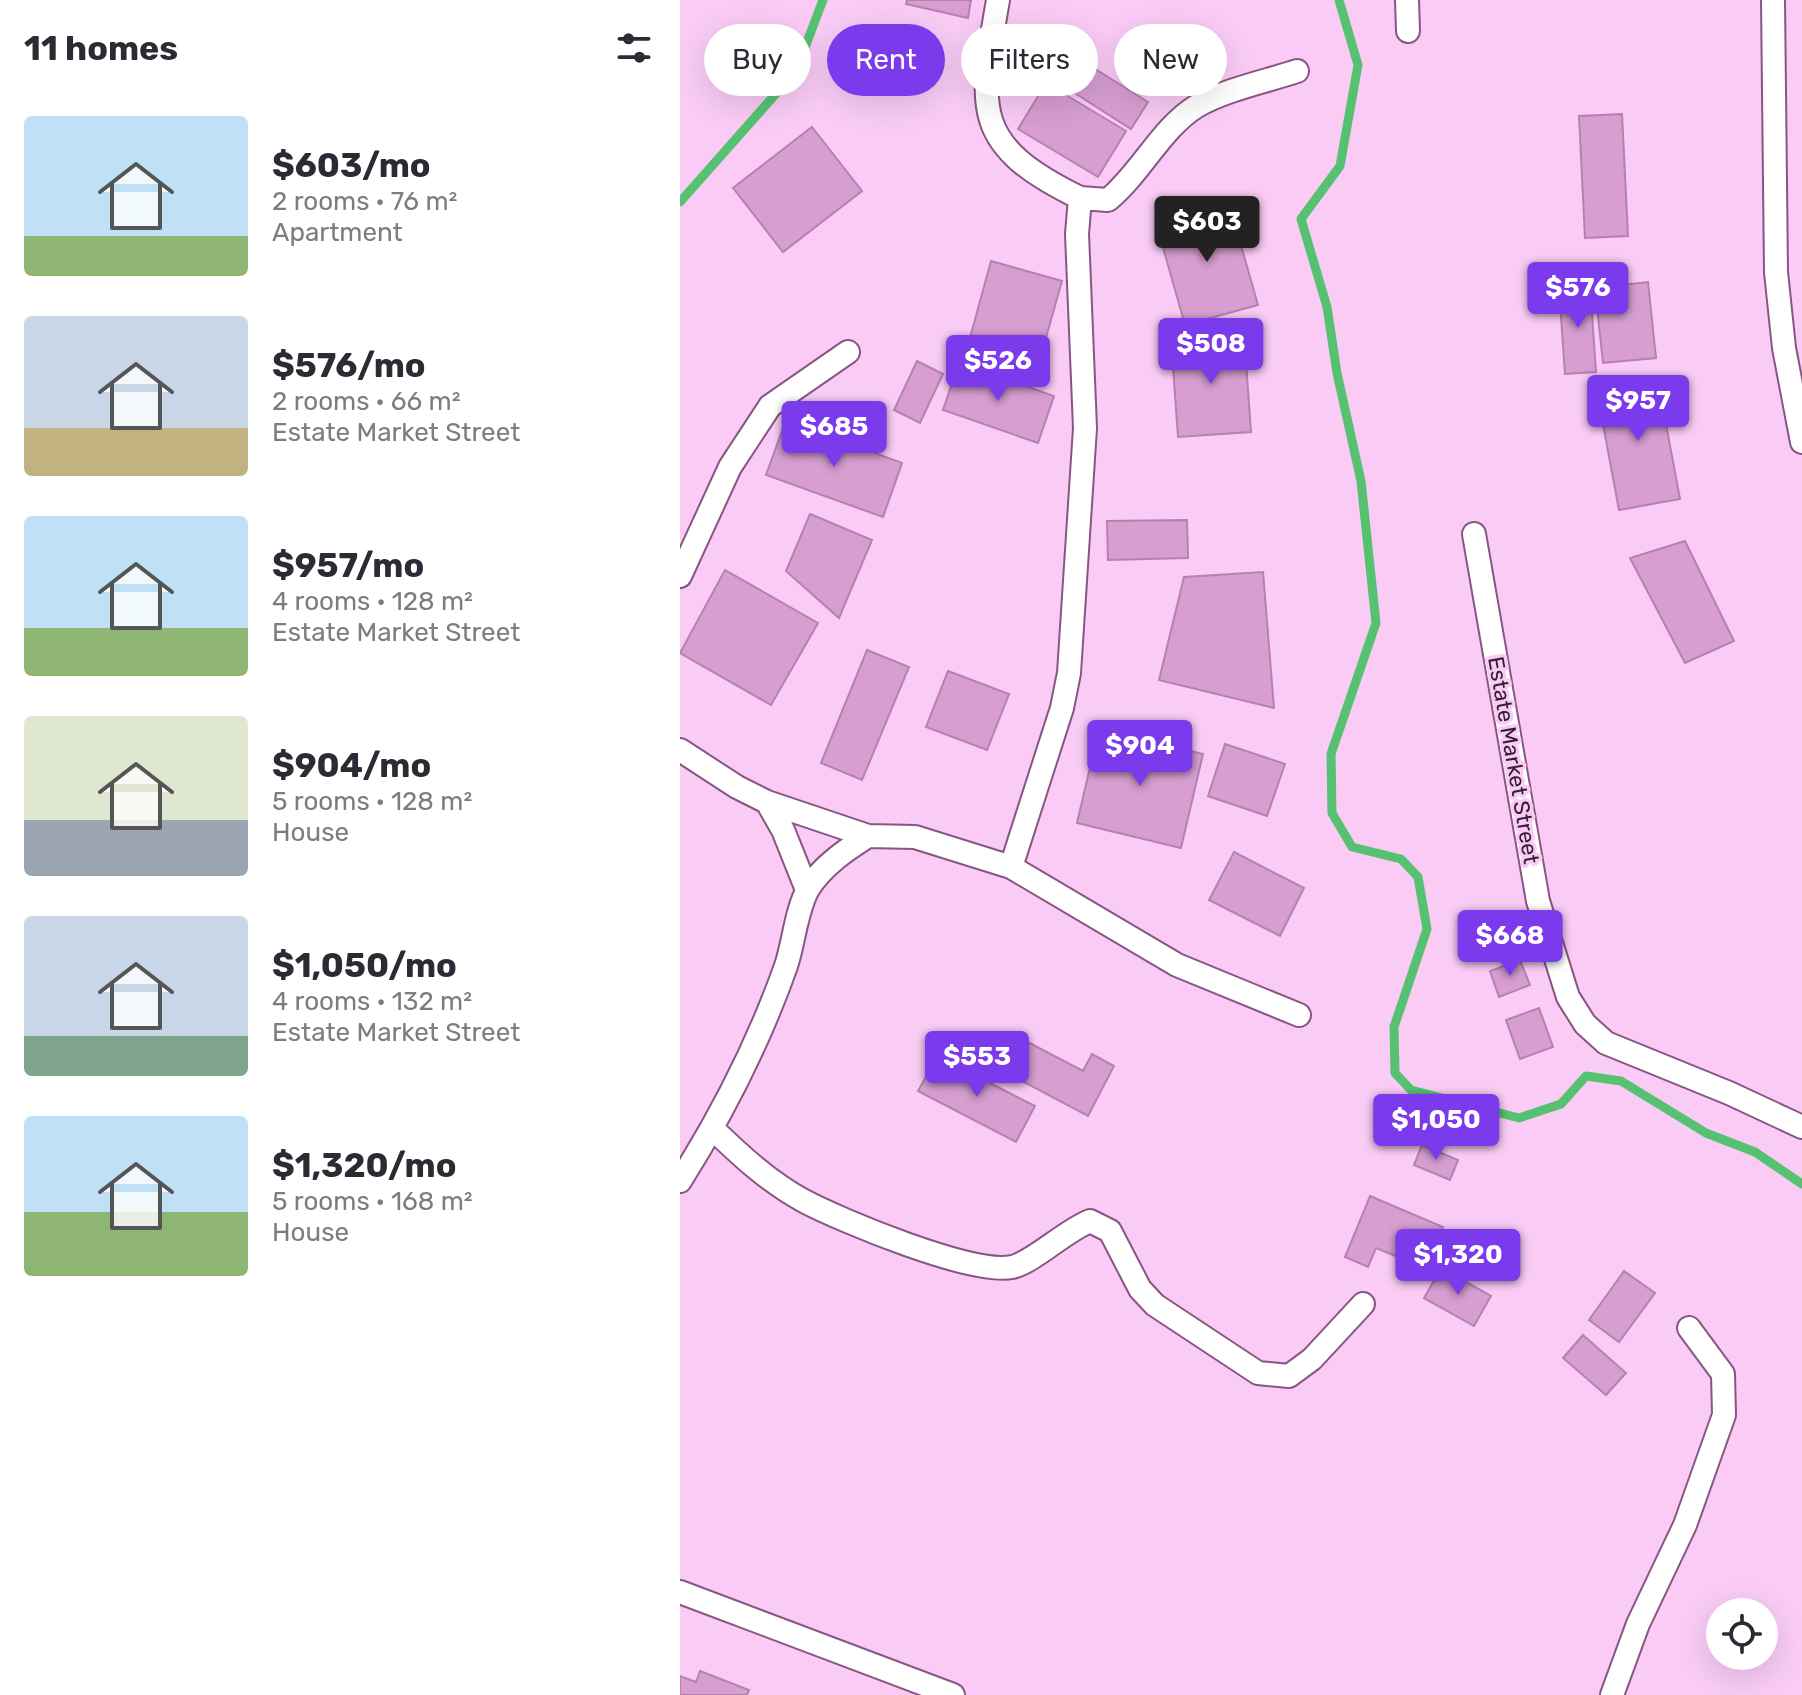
<!DOCTYPE html>
<meta charset="utf-8">
<style>
:root{--surface:#fff;--page:#f2f2f3;--text:#2b2b33;--muted:#7c7c81;--accent:#7c3aed}
body{margin:0;font-family:Rubik,sans-serif;background:var(--page);color:var(--text);height:100vh;display:flex;flex-direction:column;font-size:30px;white-space:nowrap}
*{box-sizing:border-box;margin:0}
p{font-size:26px;color:var(--muted)}
.icon{flex:none;width:44px;height:44px;fill:none;stroke:currentColor;stroke-width:2;stroke-linecap:round;stroke-linejoin:round}
.map{position:relative;flex:1;overflow:hidden}
.side{display:flex;flex-direction:column;background:var(--surface);width:680px}
.side>*{flex:none}
.hud{position:absolute;left:24px;top:24px;width:760px;height:72px;display:flex;gap:16px}
.controls{position:absolute;left:1026px;top:1598px;display:grid;gap:16px}
.controls a{display:grid;place-items:center;width:72px;height:72px;border-radius:50%;background:var(--surface);box-shadow:0 8px 32px #0002;font-size:40px}
.price{position:absolute;translate:-50% -68px;padding:0 18px;border-radius:8px;background:var(--accent);color:#fff;font-size:26px;line-height:52px;filter:drop-shadow(0 2px 4px #0008)}
.price::after{content:'';position:absolute;left:50%;top:48px;width:24px;height:18px;margin-left:-12px;background:inherit;clip-path:polygon(0 0,100% 0,50% 100%)}
.price.selected{background:#222;color:#fff}
ul{padding:0;list-style:none}
li{display:flex;align-items:center;gap:24px;height:200px;padding:0 24px}
li span{display:grid;place-items:center;flex:none;width:224px;height:160px;border-radius:8px;color:#555}
li>.icon{margin-inline-start:auto}
span .icon{width:96px;height:96px;fill:#fffc;stroke-width:1}
li b{font-size:34px}
h2{display:flex;justify-content:space-between;align-items:center;height:96px;padding:0 24px;font-size:34px}
.chip{padding:0 28px;border-radius:36px;background:var(--surface);box-shadow:0 8px 32px #0002;font-size:28px;line-height:72px}
.chip.selected{background:var(--accent);color:#fff}
main{display:flex;flex:1;min-height:0}
.map>svg:first-child{display:block}
.lines{fill:none;stroke-linecap:round;stroke-linejoin:round}
.stream{stroke:#56c271;stroke-width:9}
.building{fill:#d69ed1;stroke:#b680b1;stroke-width:2}
.street-casing{stroke:#885584;stroke-width:26}
.street{stroke:#fff;stroke-width:22}
.labels{text-anchor:middle;stroke-width:7;stroke-linejoin:round;paint-order:stroke}
.street-label{font-size:22px;fill:#331e32;stroke:#f9cbf5}
</style>
<main>
<section class="side">
<h2>11 homes<svg class="icon" aria-label="filters" viewBox="0 0 24 24"><path d="M4 7h16M4 17h16"/><circle cx="9" cy="7" r="2"/><circle cx="15" cy="17" r="2"/></svg></h2>
<ul>
<li><span style="background:linear-gradient(#bfe0f5 75%,#8fb573 0)"><svg class="icon" aria-label="home" viewBox="0 0 24 24"><path d="M3 11l9-7 9 7M6 9v11h12V9"/></svg></span><div><b>$603/mo</b><p>2 rooms · 76 m²</p><p>Apartment</p></div></li>
<li><span style="background:linear-gradient(#c9d6e8 70%,#c2b280 0)"><svg class="icon" aria-label="home" viewBox="0 0 24 24"><path d="M3 11l9-7 9 7M6 9v11h12V9"/></svg></span><div><b>$576/mo</b><p>2 rooms · 66 m²</p><p>Estate Market Street</p></div></li>
<li><span style="background:linear-gradient(#bfe0f5 70%,#8fb573 0)"><svg class="icon" aria-label="home" viewBox="0 0 24 24"><path d="M3 11l9-7 9 7M6 9v11h12V9"/></svg></span><div><b>$957/mo</b><p>4 rooms · 128 m²</p><p>Estate Market Street</p></div></li>
<li><span style="background:linear-gradient(#dfe7d0 65%,#9aa5b1 0)"><svg class="icon" aria-label="home" viewBox="0 0 24 24"><path d="M3 11l9-7 9 7M6 9v11h12V9"/></svg></span><div><b>$904/mo</b><p>5 rooms · 128 m²</p><p>House</p></div></li>
<li><span style="background:linear-gradient(#c9d6e8 75%,#7fa58c 0)"><svg class="icon" aria-label="home" viewBox="0 0 24 24"><path d="M3 11l9-7 9 7M6 9v11h12V9"/></svg></span><div><b>$1,050/mo</b><p>4 rooms · 132 m²</p><p>Estate Market Street</p></div></li>
<li><span style="background:linear-gradient(#bfe0f5 60%,#8fb573 0)"><svg class="icon" aria-label="home" viewBox="0 0 24 24"><path d="M3 11l9-7 9 7M6 9v11h12V9"/></svg></span><div><b>$1,320/mo</b><p>5 rooms · 168 m²</p><p>House</p></div></li>
</ul>
</section>
<div class="map">
<svg width="1122" height="1695" viewBox="0 0 1122 1695">
<rect width="100%" height="100%" fill="#f9cbf5"/>
<g class="lines">
<path class="stream" d="M659,0l19,65 -18,101 -39,53 26,88 10,66 24,108 15,142 -45,131 1,59 20,34 49,12 17,18 9,52 -33,98 1,46 16,17 108,28 42,-14 25,-28 35,5 85,52 49,19 47,32
M0,202l116,-131 27,-71"/>
</g>
<path class="building" d="M227,0h64l-3,18 -62,-14z
M385,50l83,52 -17,27 -83,-53z
M366,83l80,48 -28,46 -80,-48z
M942,114l6,122 -43,2 -6,-122z
M132,127l50,64 -79,61 -50,-64z
M549,203l29,102 -73,20 -29,-102z
M311,261l71,20 -24,85 -70,-21z
M968,282l8,76 -53,5 -8,-75z
M910,285l6,87 -31,2 -6,-86z
M564,334l7,98 -73,5 -7,-98z
M237,361l26,13 -23,49 -26,-13z
M279,363l95,33 -16,47 -95,-33z
M977,376l23,123 -61,11 -23,-123z
M106,420l116,43 -19,54 -117,-42z
M130,514l62,26 -33,78 -53,-47z
M507,520l1,38 -80,2 -1,-39z
M1005,541l49,100 -49,22 -55,-105z
M45,570l93,53 -47,82 -91,-52z
M583,572l11,136 -115,-28 25,-103z
M187,650l42,17 -47,113 -41,-17z
M268,671l61,23 -22,56 -61,-23z
M419,729l104,25 -22,94 -104,-25z
M545,744l60,20 -18,52 -59,-20z
M554,852l70,36 -24,48 -71,-36z
M840,960l10,25 -31,12 -9,-26z
M859,1008l14,39 -33,12 -14,-39z
M338,1037l65,34 9,-17 22,12 -26,50 -87,-46z
M257,1056l98,50 -19,36 -98,-51z
M742,1145l36,15 -8,20 -36,-15z
M690,1196l73,31 -18,41 -49,-20 -8,19 -23,-10z
M761,1268l50,28 -17,30 -50,-28z
M944,1271l31,22 -36,49 -30,-22z
M903,1335l43,38 -20,22 -43,-37z
M20,1671l49,19 -2,5h-67v-19l16,6z"/>
<g class="lines">
<defs>
<path id="street" d="M318,0c-19,109 -27,145 82,198l-3,36 8,194 -16,245 -7,35 -51,159
M727,0l1,31
M1093,0l3,272 8,76 18,94
M400,198l28,2c33,-27 53,-72 89,-94 27,-16 70,-25 100,-35
M794,534l64,367 30,96 17,27 21,19 123,50 73,34
M0,576l50,-109 40,-61 78,-54
M0,750l57,37 30,15 101,34 47,1 96,30 166,98 122,50
M87,802l16,28 24,60
M33,1129c28,27 56,53 91,72 38,20 168,74 208,66 20,-4 53,-36 78,-46l20,10 30,58 15,16 103,68 31,3 23,-17 51,-55
M0,1181c43,-68 79,-139 106,-215 8,-24 10,-55 22,-77 14,-23 38,-39 60,-53
M0,1592l273,103
M932,1695l26,-71 47,-99 39,-110 -1,-41 -34,-46"/>
</defs>
<use href="#street" class="street-casing"/>
<use href="#street" class="street"/>
</g>
<g class="labels">
<g class="street-label">
<text transform="translate(834 760) rotate(80)" y="8">Estate Market Street</text>
</g>
</g>
</svg>
<div class="controls">
<a><svg class="icon" aria-label="locate" viewBox="0 0 24 24"><circle cx="12" cy="12" r="6"/><path d="M12 2v4M12 18v4M2 12h4M18 12h4"/></svg></a>
</div>
<b class="price selected" style="left:527px;top:264px">$603</b>
<b class="price" style="left:898px;top:330px">$576</b>
<b class="price" style="left:531px;top:386px">$508</b>
<b class="price" style="left:318px;top:403px">$526</b>
<b class="price" style="left:958px;top:443px">$957</b>
<b class="price" style="left:154px;top:469px">$685</b>
<b class="price" style="left:460px;top:788px">$904</b>
<b class="price" style="left:830px;top:978px">$668</b>
<b class="price" style="left:297px;top:1099px">$553</b>
<b class="price" style="left:756px;top:1162px">$1,050</b>
<b class="price" style="left:778px;top:1297px">$1,320</b>
<div class="hud">
<a class="chip">Buy</a>
<a class="chip selected">Rent</a>
<a class="chip">Filters</a>
<a class="chip">New</a>
</div>
</div>
</main>
